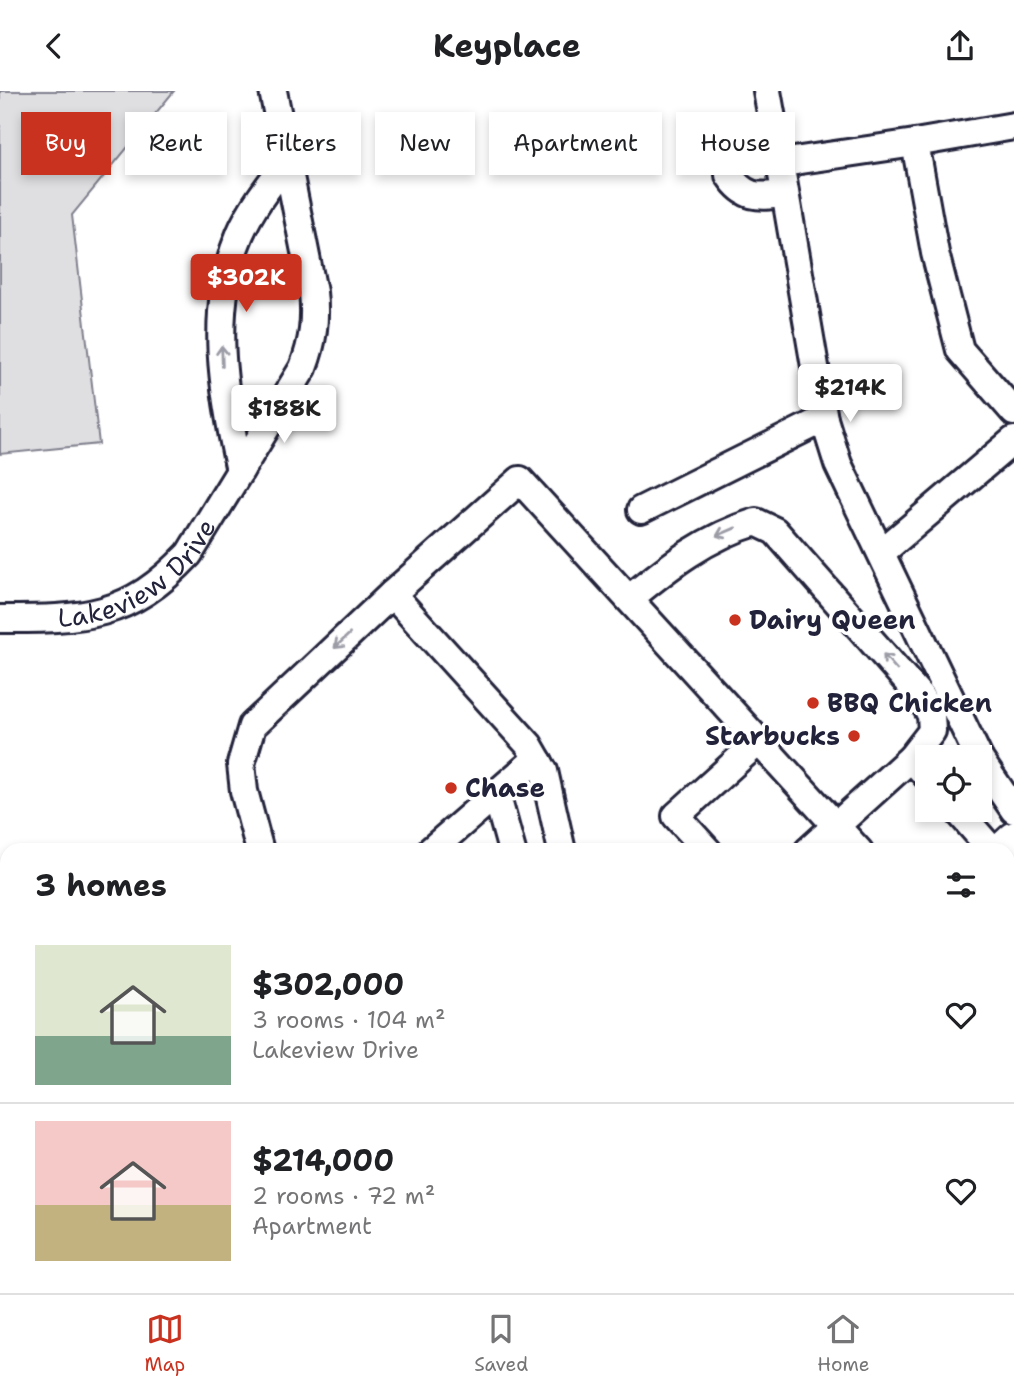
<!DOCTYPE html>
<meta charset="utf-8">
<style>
:root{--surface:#fff;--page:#f6f6f6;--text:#202124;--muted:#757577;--line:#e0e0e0;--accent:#c8321e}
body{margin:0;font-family:"Shantell Sans",sans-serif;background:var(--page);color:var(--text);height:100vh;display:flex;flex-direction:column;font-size:26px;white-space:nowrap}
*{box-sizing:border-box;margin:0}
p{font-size:23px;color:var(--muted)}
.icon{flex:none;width:38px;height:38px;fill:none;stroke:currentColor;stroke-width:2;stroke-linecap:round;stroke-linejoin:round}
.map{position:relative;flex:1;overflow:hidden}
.sheet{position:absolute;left:0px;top:752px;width:1015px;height:450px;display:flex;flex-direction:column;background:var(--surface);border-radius:21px 21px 0 0;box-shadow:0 4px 10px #0003}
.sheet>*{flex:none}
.guide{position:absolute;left:21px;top:21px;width:973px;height:63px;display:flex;gap:14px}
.fabs{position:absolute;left:915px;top:654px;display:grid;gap:14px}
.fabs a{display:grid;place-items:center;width:77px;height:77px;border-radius:0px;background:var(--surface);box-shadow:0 4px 10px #0003;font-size:35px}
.price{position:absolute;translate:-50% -60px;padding:0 16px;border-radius:7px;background:#fff;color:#222;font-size:23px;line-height:46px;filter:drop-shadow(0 2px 4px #0008)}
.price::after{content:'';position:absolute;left:50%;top:42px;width:21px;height:16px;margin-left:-10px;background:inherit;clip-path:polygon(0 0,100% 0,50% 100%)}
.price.selected{background:var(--accent);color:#fff}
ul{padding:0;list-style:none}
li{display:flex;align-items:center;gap:21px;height:175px;padding:0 35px}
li+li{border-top:2px solid var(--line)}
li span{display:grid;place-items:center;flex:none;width:196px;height:140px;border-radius:0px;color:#555}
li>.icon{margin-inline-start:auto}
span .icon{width:84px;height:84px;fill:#fffc;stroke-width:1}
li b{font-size:30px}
h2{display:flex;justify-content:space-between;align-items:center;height:84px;padding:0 35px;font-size:30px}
.chip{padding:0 24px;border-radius:0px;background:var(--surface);box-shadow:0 4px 10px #0003;font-size:24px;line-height:63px}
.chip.selected{background:var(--accent);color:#fff}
header{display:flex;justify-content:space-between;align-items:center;height:91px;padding:0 35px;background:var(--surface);font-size:32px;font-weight:700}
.tabs{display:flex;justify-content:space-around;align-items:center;height:98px;border-top:2px solid var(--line);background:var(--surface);font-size:19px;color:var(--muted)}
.tabs a{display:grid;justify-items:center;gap:4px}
.tabs .selected{color:var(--accent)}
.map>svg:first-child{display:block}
.green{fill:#dfdfe2;stroke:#80808e;stroke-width:2}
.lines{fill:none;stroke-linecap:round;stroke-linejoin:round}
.minor-casing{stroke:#22223b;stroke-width:32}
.major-casing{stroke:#22223b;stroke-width:38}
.minor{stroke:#fff;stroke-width:26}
.major{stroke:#fff;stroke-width:33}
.oneway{stroke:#9c9ca7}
.poi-dot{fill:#c8321e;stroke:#fff;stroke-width:2.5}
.labels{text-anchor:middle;stroke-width:7;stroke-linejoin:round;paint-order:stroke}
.street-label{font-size:26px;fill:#22223b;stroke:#fff}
.poi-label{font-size:26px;font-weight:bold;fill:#22223b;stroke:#fff;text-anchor:start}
</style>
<header><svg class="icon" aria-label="back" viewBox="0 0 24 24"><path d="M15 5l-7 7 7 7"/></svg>Keyplace<svg class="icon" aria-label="share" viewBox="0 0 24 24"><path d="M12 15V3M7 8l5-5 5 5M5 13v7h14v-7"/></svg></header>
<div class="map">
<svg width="1014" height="1202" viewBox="0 0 1014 1202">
<rect width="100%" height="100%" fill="#fff"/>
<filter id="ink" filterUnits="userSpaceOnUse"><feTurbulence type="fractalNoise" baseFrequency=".0143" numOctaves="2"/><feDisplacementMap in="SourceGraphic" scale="14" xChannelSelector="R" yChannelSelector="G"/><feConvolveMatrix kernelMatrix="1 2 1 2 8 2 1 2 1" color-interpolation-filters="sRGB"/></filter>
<g filter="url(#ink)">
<path class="green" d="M0,0h174l-102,124 27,229 -99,10z
M0,782l7,32v320l-7,1z"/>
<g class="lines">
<defs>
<g id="minor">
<path d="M767,0l13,72 15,-2"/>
<path d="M1014,35l-99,17 20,110 25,97 54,62"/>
<path d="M774,42c-29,8 -40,10 -45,42 16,24 29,22 56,19"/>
<path d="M915,52l-135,20 44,256 14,45 141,294"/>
<path d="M240,380c-17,-77 -32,-162 0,-237 11,-26 30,-50 47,-72"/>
<path d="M641,419l183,-91"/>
<path d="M882,461l132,-112"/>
<path d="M392,503l137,151 15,26 18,80"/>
<path d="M629,508c40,-33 77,-62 127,-77l19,9 145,165 11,19 1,16 -21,27"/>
<path id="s1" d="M0,528c84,0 128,0 189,-65l114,-186c10,-26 13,-48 10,-76l-40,-201"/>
<path d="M980,669l34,50"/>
<path d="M496,702l16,58"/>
<path d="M957,719l36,41"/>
<path d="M260,760l-16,-60 -3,-27 11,-38 140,-132 128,-114 339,371"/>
<path d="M430,760l98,-85 11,-4"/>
<path d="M708,760l-32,-35 83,-75"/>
<path d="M808,760l103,-93 17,19"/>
<path d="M1008,777l6,8"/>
<path d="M1008,974l6,-5"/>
<path d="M1008,1024l6,4"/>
<path d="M1008,1066l6,2"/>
<path d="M215,1195l2,7"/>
<path d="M396,1195l2,7"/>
<path d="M676,1195l5,7"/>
<path d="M473,1202l10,-7"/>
<path d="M585,1202v-7"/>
<path d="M836,1202l8,-7"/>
</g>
<path id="major" d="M1001,760l13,-12
M0,1173l7,-1"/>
</defs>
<use href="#minor" class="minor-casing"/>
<use href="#major" class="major-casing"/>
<use href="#minor" class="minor"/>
<use href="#major" class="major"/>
</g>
<defs><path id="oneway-shaft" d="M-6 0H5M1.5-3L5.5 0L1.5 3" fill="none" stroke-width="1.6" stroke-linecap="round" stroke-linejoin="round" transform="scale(1.75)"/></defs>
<g class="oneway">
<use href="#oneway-shaft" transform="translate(222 265) rotate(-92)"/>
<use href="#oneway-shaft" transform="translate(726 441) rotate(157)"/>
<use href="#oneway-shaft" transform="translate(342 550) rotate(137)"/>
<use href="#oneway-shaft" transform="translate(890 571) rotate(-131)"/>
</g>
</g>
<g class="poi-dot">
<circle cx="735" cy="529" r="7"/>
<circle cx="813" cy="612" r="7"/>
<circle cx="854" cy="645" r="7"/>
<circle cx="451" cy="697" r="7"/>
</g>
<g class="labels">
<g class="street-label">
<text dy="9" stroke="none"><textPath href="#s1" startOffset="152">Lakeview Drive</textPath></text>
</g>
<g class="poi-label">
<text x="749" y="538">Dairy Queen</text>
<text x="827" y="621">BBQ Chicken</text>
<text x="840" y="654" text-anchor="end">Starbucks</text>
<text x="465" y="706">Chase</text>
</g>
</g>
</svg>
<div class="fabs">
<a><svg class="icon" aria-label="locate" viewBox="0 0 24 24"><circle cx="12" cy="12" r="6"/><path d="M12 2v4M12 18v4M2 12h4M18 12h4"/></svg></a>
</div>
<b class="price selected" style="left:246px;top:223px">$302K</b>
<b class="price" style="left:850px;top:333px">$214K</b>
<b class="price" style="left:284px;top:354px">$188K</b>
<div class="guide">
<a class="chip selected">Buy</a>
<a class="chip">Rent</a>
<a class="chip">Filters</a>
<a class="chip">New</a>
<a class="chip">Apartment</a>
<a class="chip">House</a>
</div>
<section class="sheet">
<h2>3 homes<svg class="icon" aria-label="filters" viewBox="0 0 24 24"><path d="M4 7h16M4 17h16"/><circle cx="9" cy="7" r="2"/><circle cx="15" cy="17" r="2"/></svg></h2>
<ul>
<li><span style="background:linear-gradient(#dfe7d0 65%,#7fa58c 0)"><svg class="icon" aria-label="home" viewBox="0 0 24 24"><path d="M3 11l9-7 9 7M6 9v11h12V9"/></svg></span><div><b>$302,000</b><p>3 rooms · 104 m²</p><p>Lakeview Drive</p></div><svg class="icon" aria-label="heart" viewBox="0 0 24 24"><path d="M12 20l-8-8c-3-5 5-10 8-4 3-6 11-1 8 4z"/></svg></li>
<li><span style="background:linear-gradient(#f6c9c9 60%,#c2b280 0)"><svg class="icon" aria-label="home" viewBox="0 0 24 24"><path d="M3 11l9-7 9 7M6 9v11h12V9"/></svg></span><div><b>$214,000</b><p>2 rooms · 72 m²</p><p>Apartment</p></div><svg class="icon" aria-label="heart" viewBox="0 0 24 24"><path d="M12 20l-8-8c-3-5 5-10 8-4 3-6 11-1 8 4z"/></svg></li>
</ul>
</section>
</div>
<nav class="tabs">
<a class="selected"><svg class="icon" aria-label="map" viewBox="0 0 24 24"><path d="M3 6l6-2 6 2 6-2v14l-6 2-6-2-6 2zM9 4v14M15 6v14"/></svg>Map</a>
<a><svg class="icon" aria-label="saved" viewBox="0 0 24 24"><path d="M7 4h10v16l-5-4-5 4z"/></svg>Saved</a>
<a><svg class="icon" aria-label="home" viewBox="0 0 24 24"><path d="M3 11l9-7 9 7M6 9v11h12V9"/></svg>Home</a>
</nav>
